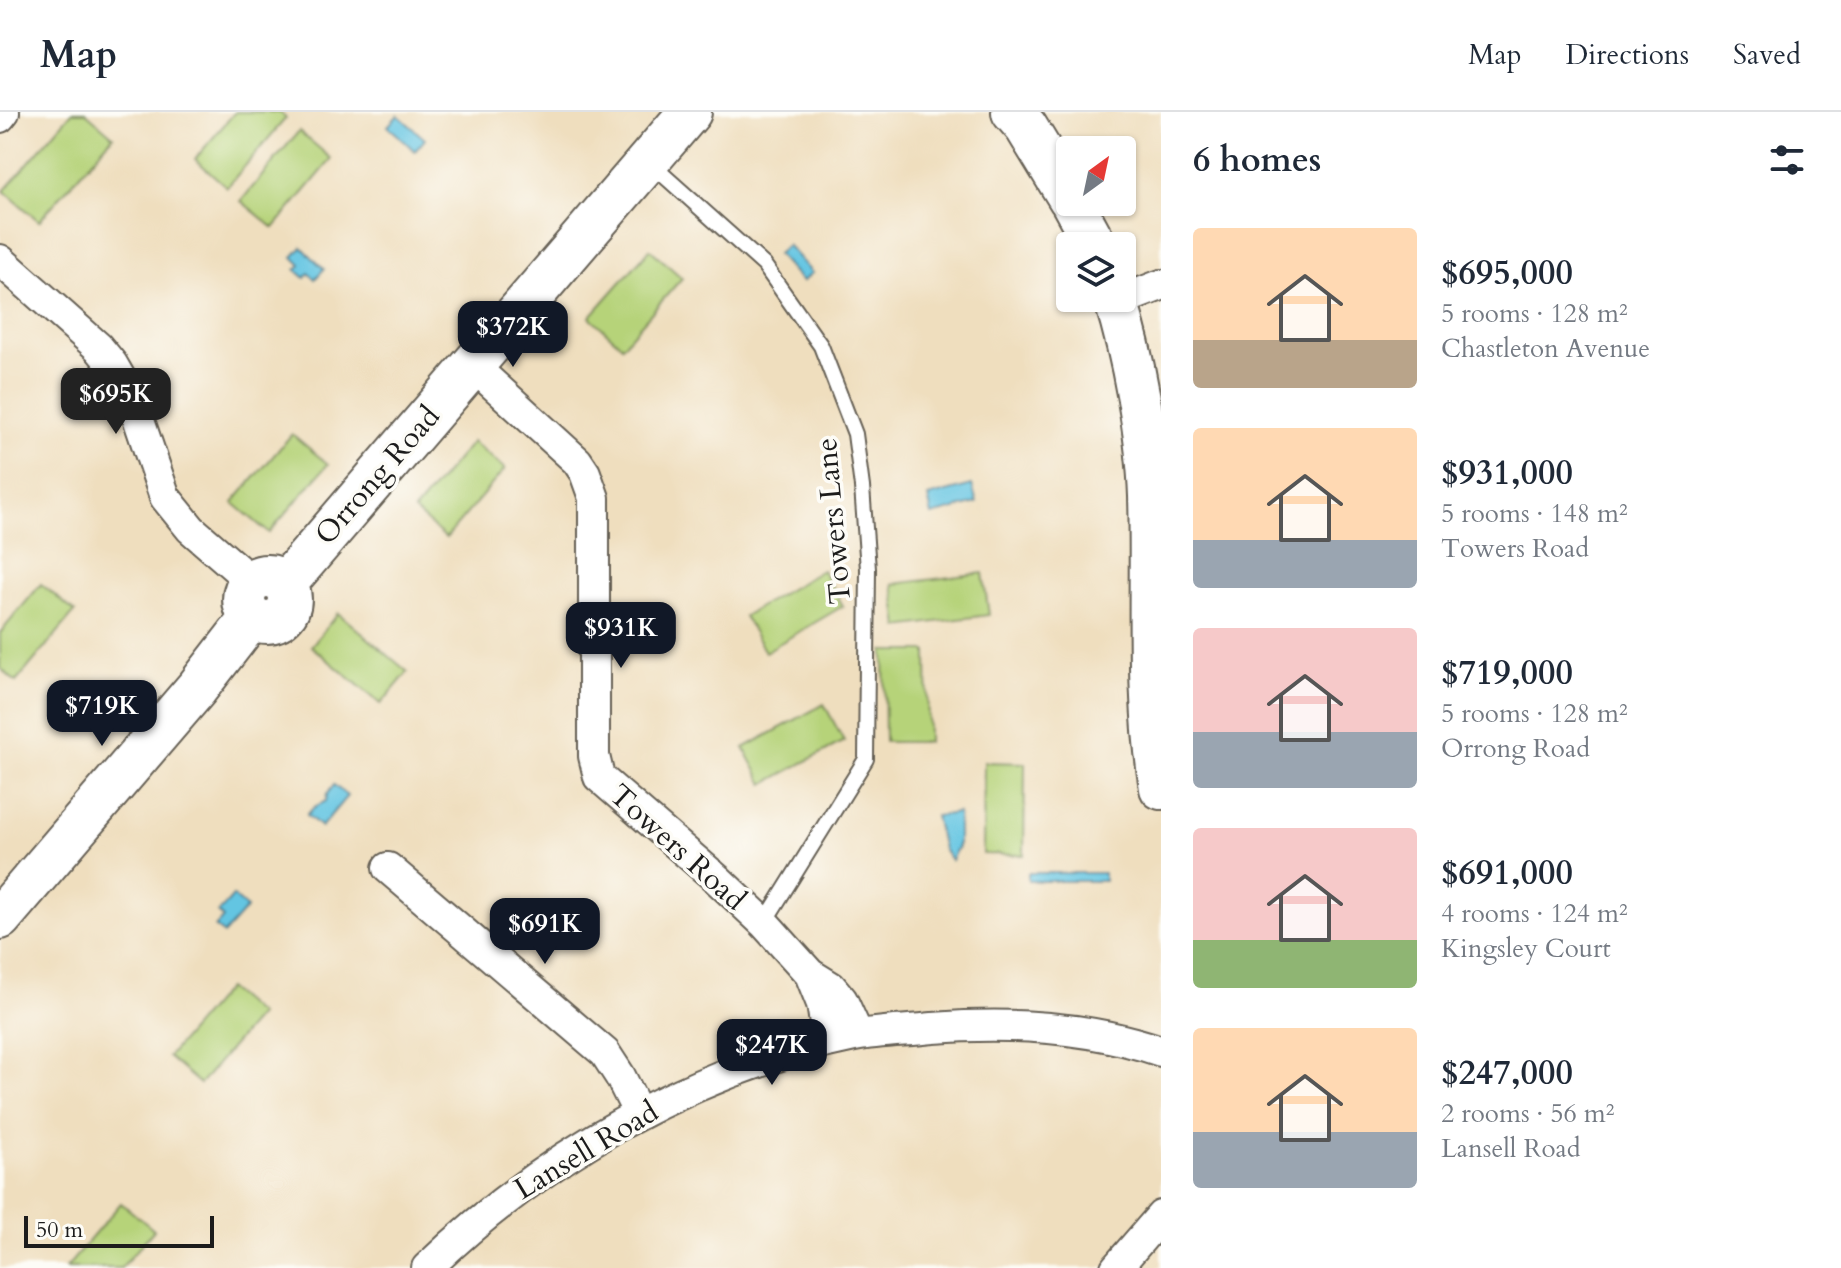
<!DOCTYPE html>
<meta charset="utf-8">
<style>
:root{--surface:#fff;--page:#f6f6f7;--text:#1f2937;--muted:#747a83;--line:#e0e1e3;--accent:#111827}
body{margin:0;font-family:Cardo,serif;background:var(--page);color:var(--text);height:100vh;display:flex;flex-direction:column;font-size:30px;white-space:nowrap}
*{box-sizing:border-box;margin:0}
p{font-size:26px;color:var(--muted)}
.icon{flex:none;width:44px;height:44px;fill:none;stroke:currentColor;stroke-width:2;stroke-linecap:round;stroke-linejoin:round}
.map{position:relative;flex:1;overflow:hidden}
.sheet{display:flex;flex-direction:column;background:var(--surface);width:680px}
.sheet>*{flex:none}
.needle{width:52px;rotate:33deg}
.tools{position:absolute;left:1056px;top:24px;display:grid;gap:16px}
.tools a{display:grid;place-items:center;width:80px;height:80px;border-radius:8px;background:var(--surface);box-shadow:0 2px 6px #0004;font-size:40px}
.scale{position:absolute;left:24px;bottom:20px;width:190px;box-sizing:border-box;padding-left:8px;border:4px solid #1c1c1c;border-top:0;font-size:22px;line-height:28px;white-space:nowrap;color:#1c1c1c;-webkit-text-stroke:6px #fdfcf7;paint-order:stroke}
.price{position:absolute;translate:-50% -68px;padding:0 18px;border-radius:16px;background:var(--accent);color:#fff;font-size:26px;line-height:52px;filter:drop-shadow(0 2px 4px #0008)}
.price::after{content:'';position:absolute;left:50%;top:48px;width:24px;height:18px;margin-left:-12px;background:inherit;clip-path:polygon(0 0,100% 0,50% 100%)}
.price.active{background:#222;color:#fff}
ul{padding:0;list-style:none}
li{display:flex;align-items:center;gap:24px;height:200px;padding:0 32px}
li span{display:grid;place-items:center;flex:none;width:224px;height:160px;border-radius:8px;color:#555}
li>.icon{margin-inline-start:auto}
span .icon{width:96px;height:96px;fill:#fffc;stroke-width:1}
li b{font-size:34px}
h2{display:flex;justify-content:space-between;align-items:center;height:96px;padding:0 32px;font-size:34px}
header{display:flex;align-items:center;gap:48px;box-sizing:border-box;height:112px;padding:0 40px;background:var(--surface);border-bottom:2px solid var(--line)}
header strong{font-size:38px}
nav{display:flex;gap:44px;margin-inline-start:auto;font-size:28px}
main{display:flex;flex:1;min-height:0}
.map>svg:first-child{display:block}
.green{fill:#b6d379;stroke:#69784a;stroke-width:2}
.water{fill:#63c5e2;stroke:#40707f;stroke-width:2}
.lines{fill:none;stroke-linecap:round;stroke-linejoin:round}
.lane-casing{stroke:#666055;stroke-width:18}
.street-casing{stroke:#666055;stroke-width:34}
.secondary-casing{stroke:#666055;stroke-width:46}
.lane{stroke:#fff;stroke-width:14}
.street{stroke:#fff;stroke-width:30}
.secondary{stroke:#fff;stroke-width:42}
.labels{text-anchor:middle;stroke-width:7;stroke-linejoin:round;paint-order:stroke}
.street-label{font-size:30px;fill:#1c1c1c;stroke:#fdfcf7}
</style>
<header>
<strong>Map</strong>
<nav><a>Map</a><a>Directions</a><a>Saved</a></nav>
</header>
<main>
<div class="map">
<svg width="1161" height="1156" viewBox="0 0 1161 1156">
<rect width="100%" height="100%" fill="#fdfcf7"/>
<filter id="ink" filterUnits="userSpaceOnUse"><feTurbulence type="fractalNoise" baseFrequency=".0125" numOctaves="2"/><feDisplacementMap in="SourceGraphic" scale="16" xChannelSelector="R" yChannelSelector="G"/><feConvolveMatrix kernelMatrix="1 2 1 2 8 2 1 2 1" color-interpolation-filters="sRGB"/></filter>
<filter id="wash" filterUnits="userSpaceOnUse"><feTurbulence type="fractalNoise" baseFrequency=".006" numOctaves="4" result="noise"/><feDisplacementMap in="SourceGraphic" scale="32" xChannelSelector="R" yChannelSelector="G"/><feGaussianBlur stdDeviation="1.8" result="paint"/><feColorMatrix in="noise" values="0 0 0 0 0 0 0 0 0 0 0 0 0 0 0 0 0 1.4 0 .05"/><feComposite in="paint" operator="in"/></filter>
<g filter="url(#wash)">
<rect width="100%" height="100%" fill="#efdebe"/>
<path class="green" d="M72,0h13l28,24 -74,85 -35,-30z
M235,0h44l7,6 -59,69 -32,-28z
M299,19l33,28 -58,69 -33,-27z
M650,137l32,29 -60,68 -32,-29z
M292,322l36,30 -59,69 -36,-30z
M472,330l33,27 -59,69 -32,-27z
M822,458l21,36 -78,46 -21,-36z
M983,461l6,42 -90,12 -6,-43z
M41,472l34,28 -59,70 -16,-14v-35z
M338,501l70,59 -27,32 -70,-58z
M884,539h43l1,91h-43z
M824,592l20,37 -80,43 -20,-36z
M984,650l41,1 -1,92 -41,-1z
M227,876l32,27 -59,69 -32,-27z
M121,1091l33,27 -33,38h-55z"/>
<path class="water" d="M398,3l27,24 -10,12 -27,-25z
M787,133l25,28 -10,9 -25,-28z
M302,135l22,22 -9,10 -6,-6 -4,5 -9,-8 5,-5 -8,-8z
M972,373l5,18 -45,12 -4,-18z
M334,673l13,11 -26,31 -14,-12 7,-8 12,-6 1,-7z
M958,701v33l-7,14 -8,-11 -8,-33z
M1028,761h76v8h-76z
M233,784l14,12 -23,26 -9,-7 8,-9 -5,-5z"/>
</g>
<g filter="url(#ink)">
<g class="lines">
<defs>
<path id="lane" d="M651,52l113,101 57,81 34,88 7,53 6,82 -2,190 -102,164"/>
<path id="street" d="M0,5l4,-5
M0,148l98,87 14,17 19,33 34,100 26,32 61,53
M1117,190l44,-17
M473,254l104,95 8,12 9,25v258l5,21 118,102 47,44 46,51 21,13 11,13 16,35
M388,756l217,185 15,23 19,38
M810,862l12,30 6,38
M427,1156c117,-113 267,-199 427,-232 26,-5 53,-5 79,-8 78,-6 154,-2 228,23
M1116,1156l45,-52"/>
<path id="secondary" d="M1013,0l13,15 44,72
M1072,90l24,44
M1115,186c18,57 33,139 35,198 3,97 -5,196 11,292
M244 487a23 23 0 1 1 46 0a23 23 0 1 1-46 0Z
M285,472l405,-472
M0,806l197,-230 55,-71"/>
</defs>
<use href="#lane" class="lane-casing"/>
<use href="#street" class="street-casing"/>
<use href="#secondary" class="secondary-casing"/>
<use href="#lane" class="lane"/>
<use href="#street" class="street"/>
<use href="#secondary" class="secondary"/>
</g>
</g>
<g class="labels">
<g class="street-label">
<text transform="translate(377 363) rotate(-49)" y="10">Orrong Road</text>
<text transform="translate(833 409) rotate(-95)" y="10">Towers Lane</text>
<text transform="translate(678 735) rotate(42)" y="10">Towers Road</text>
<text transform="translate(586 1038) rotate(-31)" y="10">Lansell Road</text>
</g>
</g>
</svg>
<div class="tools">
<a><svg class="needle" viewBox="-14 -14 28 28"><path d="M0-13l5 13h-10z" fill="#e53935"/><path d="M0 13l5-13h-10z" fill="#747a83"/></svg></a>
<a><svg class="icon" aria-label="layers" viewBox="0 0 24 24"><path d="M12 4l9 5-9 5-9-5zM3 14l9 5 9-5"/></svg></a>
</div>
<div class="scale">50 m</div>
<b class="price" style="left:513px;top:257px">$372K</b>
<b class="price active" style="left:116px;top:324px">$695K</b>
<b class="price" style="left:621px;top:558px">$931K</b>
<b class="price" style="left:102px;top:636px">$719K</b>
<b class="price" style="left:545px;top:854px">$691K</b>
<b class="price" style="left:772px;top:975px">$247K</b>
</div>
<section class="sheet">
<h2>6 homes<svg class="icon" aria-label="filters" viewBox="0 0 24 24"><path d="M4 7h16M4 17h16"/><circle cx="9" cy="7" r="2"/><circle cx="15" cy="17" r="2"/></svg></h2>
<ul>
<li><span style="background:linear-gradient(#ffd9b3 70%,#b9a48a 0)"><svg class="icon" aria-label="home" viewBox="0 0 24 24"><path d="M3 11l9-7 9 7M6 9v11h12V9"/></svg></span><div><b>$695,000</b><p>5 rooms · 128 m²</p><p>Chastleton Avenue</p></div></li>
<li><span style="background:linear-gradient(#ffd9b3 70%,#9aa5b1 0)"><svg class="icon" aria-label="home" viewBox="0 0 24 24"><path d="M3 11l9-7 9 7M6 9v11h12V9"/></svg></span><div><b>$931,000</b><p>5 rooms · 148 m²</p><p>Towers Road</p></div></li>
<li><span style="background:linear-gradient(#f6c9c9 65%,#9aa5b1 0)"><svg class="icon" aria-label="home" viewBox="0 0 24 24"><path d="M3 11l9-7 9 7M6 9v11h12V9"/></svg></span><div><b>$719,000</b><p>5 rooms · 128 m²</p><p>Orrong Road</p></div></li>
<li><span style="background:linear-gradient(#f6c9c9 70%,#8fb573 0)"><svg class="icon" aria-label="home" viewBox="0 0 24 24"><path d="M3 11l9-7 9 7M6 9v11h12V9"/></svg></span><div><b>$691,000</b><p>4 rooms · 124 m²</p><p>Kingsley Court</p></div></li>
<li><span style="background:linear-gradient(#ffd9b3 65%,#9aa5b1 0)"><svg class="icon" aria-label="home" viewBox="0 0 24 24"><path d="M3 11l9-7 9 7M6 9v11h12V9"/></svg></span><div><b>$247,000</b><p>2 rooms · 56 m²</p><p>Lansell Road</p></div></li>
</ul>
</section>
</main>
